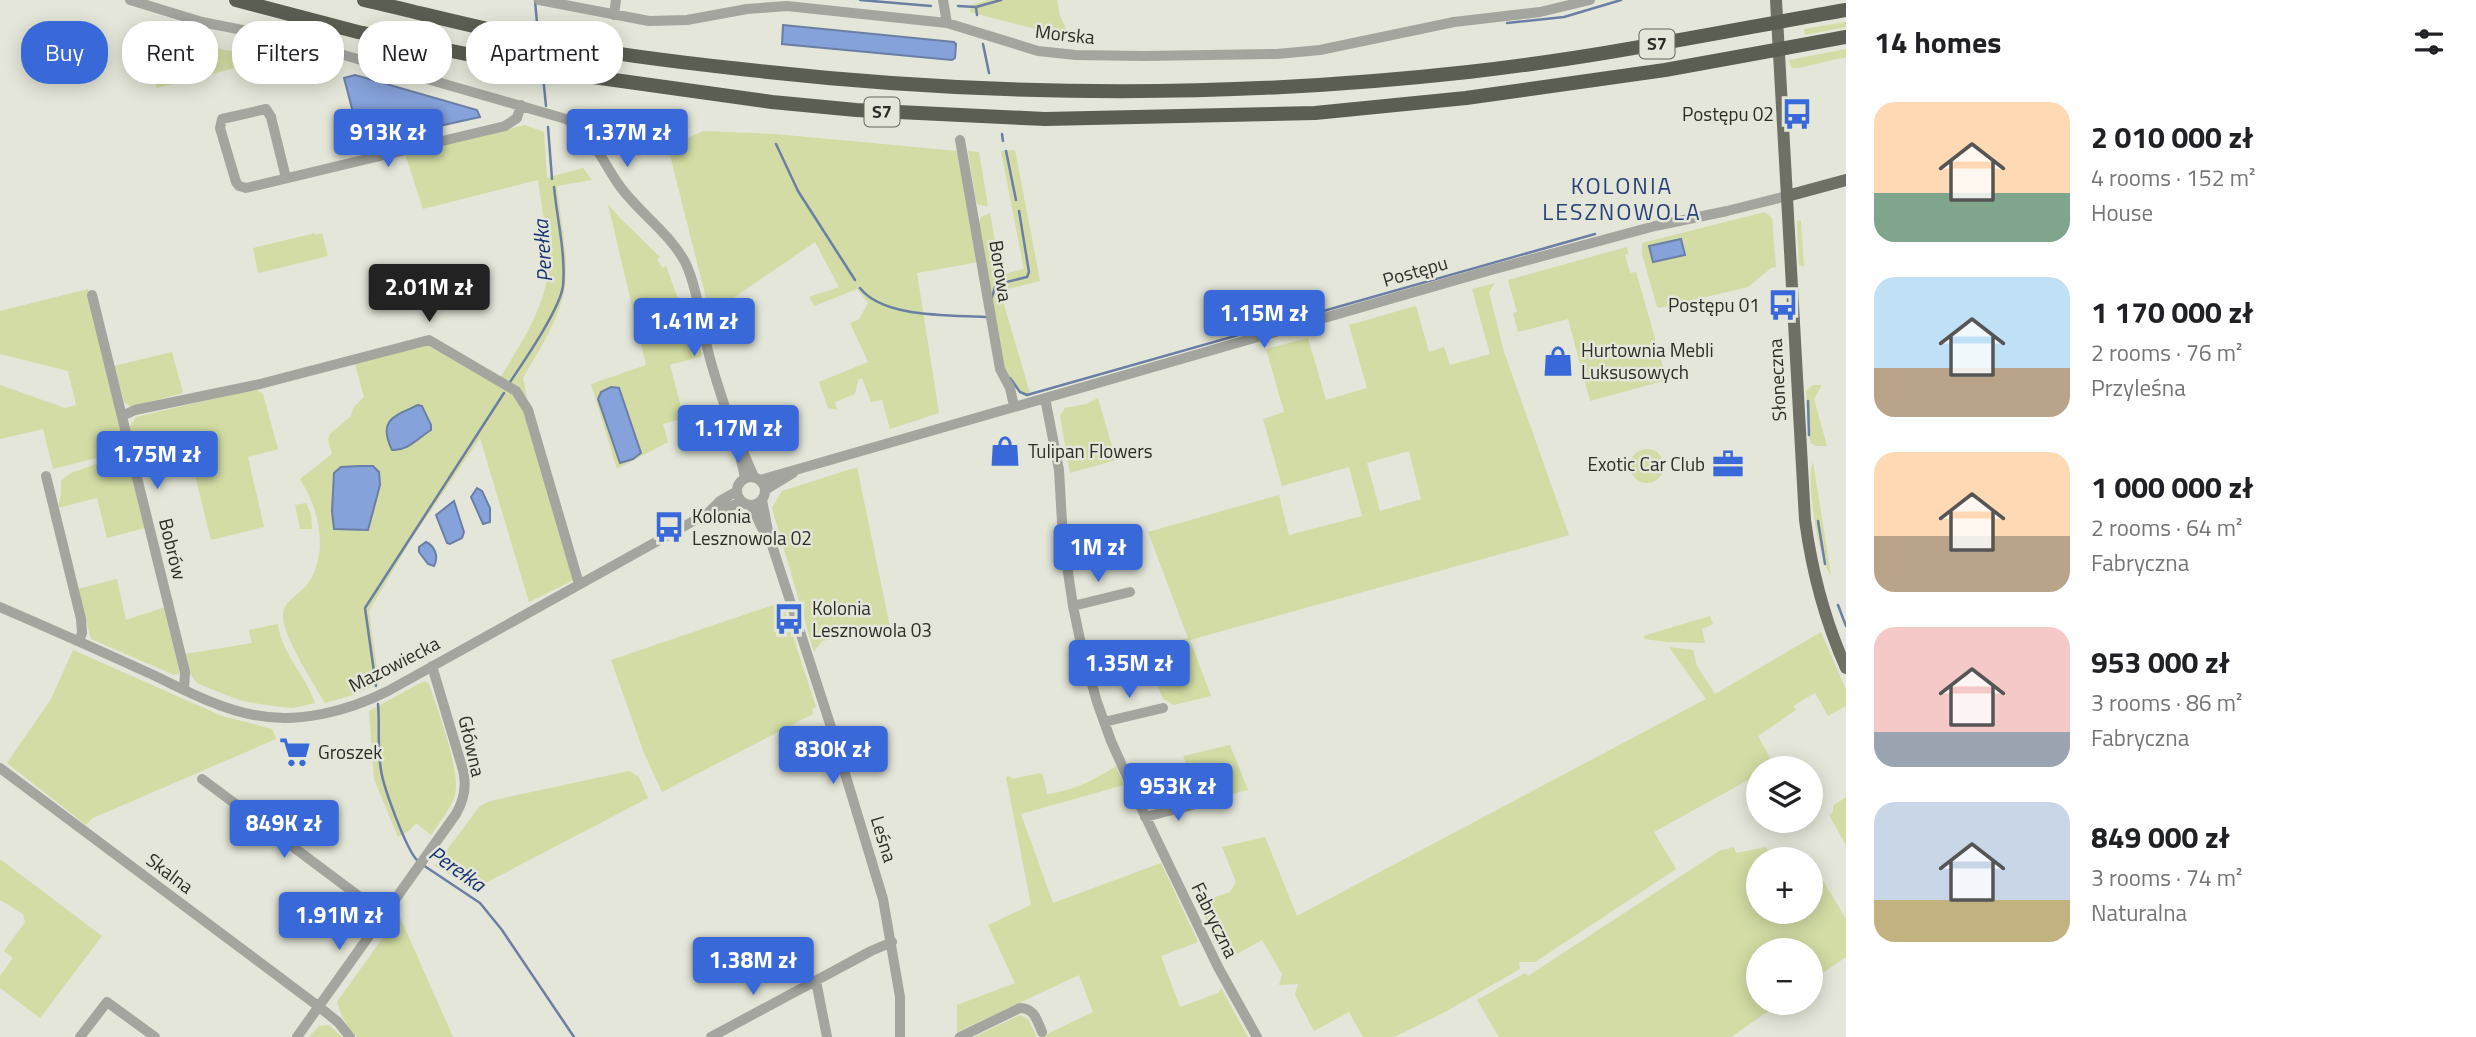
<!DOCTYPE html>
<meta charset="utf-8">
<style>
:root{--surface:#fff;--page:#f6f6f6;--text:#202124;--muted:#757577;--accent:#3969d9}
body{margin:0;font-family:"Titillium Web",sans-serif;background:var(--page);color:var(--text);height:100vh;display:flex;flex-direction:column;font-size:26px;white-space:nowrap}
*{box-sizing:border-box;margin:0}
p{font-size:23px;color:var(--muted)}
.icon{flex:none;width:38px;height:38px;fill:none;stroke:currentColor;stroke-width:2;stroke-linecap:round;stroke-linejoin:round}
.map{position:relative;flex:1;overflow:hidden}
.panel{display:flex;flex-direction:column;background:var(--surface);width:630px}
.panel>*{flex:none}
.top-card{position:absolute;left:21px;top:21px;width:665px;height:63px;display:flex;gap:14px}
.controls{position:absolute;left:1746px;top:756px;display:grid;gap:14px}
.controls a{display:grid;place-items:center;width:77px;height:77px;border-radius:50%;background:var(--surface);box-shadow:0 4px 18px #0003;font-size:35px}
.price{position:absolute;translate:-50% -60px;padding:0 16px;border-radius:7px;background:var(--accent);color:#fff;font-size:23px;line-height:46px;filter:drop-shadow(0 2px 4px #0008)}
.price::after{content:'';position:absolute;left:50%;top:42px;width:21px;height:16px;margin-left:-10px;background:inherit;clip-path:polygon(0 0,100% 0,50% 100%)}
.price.selected{background:#222;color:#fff}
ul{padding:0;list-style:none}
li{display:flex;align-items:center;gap:21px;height:175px;padding:0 28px}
li span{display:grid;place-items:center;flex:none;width:196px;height:140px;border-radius:21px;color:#555}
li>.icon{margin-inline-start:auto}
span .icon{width:84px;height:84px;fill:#fffc;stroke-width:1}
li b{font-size:30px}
h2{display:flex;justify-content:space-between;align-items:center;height:84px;padding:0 28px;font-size:30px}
.chip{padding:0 24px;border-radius:28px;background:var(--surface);box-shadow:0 4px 18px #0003;font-size:24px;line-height:63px}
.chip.selected{background:var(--accent);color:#fff}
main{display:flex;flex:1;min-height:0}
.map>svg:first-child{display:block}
.green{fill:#d2dca4;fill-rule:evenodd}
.water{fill:#86a2da;stroke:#6b7fa5;stroke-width:2}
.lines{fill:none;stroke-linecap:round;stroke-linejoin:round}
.stream{stroke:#6b7fa5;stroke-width:2.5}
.minor{stroke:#a4a59f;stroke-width:10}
.major{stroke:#6e7066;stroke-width:12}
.highway{stroke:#5b5e52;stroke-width:14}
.labels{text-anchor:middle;stroke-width:5;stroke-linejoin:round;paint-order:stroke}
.shield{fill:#e3e6d8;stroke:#63645d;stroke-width:2}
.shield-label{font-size:18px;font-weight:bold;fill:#2c2d28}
.street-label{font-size:19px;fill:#2c2d28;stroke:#e3e6d8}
.poi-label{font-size:19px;fill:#2c2d28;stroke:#e3e6d8;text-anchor:start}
.water-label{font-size:21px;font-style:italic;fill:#163173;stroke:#e3e6d8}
.quarter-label{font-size:23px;letter-spacing:2px;fill:#284279;stroke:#e3e6d8}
</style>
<main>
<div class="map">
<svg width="1846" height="1037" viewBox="0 0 1846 1037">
<rect width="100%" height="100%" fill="#e3e6d8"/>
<path class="green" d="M988,0h69l3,16 9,18 -22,-2 -77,-20 1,-7z
M1846,22v5l-41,8 -1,-6z
M138,23l87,27 33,4 1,8 -102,26z
M1846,49v8l-48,11h-6l-3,-8z
M525,125l19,7 3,46 36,-10 9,12 -35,6c3,34 15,81 5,114 -8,28 -25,53 -39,78l4,20 -27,-20c20,-33 46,-71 48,-110 0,-30 -6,-59 -10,-88l-115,29 -18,-55z
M703,131l72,3 183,17 21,111 -62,11 22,140 -49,16 -8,-29 -11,2 -9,-24 -4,2 -3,14 -20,8 2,8 -9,-2 -9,-26 49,-20 -18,-39 9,-4 9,-16 -11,-14 -43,17 -5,-9 30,-10 -24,-45 -105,72 -42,-167z
M1015,150l25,131 -40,10 30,102v3l-3,1 -13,-10 -10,-14 -25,-150 2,-6 9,-4 7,39 4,5 3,17 20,-5 -23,-118z
M968,151l11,1 9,54 -9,-1 -3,-3z
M608,204l11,13 41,40 -3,3 6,8 3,-2 16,44 9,-1 11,47 -32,9 14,53 -21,6 5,18 -51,27 -26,-85 55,-19z
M1765,212l7,6 4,49 -5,1 -23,19 -89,21 -2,-1 -15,-53v-11z
M1800,220l1,2 3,45 -5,-2 -2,-44z
M315,233v2l7,-2 6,23 -70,17 -5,-25z
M1627,247l1,7 -3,1 5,18 6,-1 31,108 -77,21 -22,-82 -50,13 -5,-19 4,-1 -9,-32z
M1495,283l-6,9 15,60 65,183 -379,105 21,56 -37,9 -11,-6 -19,-50 44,-11 -40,-106 131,-37 10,40 73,-19 -13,-49 -67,19 -19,-67 21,-7 -18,-63 42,-11 18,62 41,-12 -18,-63 67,-19 13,46 15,-5 6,18 40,-11 -18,-65zM1409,451l12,48 -41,12 -13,-48z
M88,289l37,150 -5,13 -67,17 -10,-40 -43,10v-54l65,23 11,-3 -8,-34 -68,-17v-43z
M426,345l11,3 73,43 15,20 48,165 -1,5 -43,21 -49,-164 -67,99 -44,74 10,72 -26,12 -28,8c-11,-19 -43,-68 -42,-88 0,-14 19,-22 26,-33 20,-31 10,-74 -9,-103l32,-25 -4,-14 2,-6 21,-18 2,-8 11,-11 -9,-33z
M172,352l11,41 -52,14 -7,-5 -10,-36z
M1813,385h9l-8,14 13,47h-11l-5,-3 -2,-6 -3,-46z
M255,389l8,5 15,55 -30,8 16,70 -53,13 -22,-89 -51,13 -9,-37 7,-10z
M1098,398l18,62 -46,13 -10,-57 5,-8 21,-4z
M1630 466a17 17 0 1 1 34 0a17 17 0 1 1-34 0Z
M119,456l6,2 5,5 15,65 -38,10 -10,-40 -39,10 3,-14v-13l10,-8z
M1813,462l18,113c-12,-11 -26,-99 -18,-113z
M857,467l33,160 -68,14 -8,11 -42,-144 10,-17z
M306,503l5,11 1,15h-12l-5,-24z
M117,579l9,41 39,-13 15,63 -1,4 -5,1 -83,-36 -13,-50z
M782,602l34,105 -4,2 1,5 -151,78 -18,-39 -33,-93z
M1710,616l3,8 -11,5 3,14 -39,-1 -21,-3 -2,-3z
M278,624c3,29 28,52 37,79l-22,5 -20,-2 -31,-5 -31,-12 -14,-6 -7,-9 -5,-20 67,-11 -3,-13z
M1821,632l25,58v16l-18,10 -13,-23 -22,13 3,4 -38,26 16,29 -6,3h-9v6l-105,58 22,37 -141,93h-16l1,7 -75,43 -51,25h-31l-14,-25 -35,19 -19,-36 3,-11 -19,1 3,-11 -20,-34 -36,20 -29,-61 7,2 26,-9 6,-10 -14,-35 43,-10 32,79 409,-217 -37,-52 24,3 4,16 18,28z
M73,650l149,66 50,13 4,10 -183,79 -7,7 -79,-62 44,-64z
M424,681l4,2 2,4c8,24 33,89 24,111 -5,13 -15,25 -23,37l-15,-12 -6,7 -12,7 -24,-58 -5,-68z
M1230,745l18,45c-51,12 -43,12 -65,-34z
M1116,766l8,19 -103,29 32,89 108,-40 37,79 -37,14 19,51 38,-14 3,-5 27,49h-207l52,-25 -14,-37 -122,57v-27l58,-22 -27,-58 43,-20 -25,-128 4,-1 2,3 28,-6 3,2 4,19c23,-2 50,-15 69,-28z
M629,771l10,6 9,21 -174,91 -39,-23 45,-60 10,-5z
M1846,797v48l-17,-30 4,-3v-6z
M1734,847l2,6 30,-6 6,12h-13v53h52v-41l5,-2 30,50v38l-35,24v-31h-52v53h21l-49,34h-232l-22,-37 48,-27 3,3 191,-125z
M0,859l102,77 -62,82 -40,-30v-12l13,-18 -9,-7 21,-29 -2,-8 -23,-14z
M399,915l54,122h-96c-10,-9 -16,-21 -20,-35z
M1020,1015l8,4 9,18h-63z
M329,1025l13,12h-33l10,-11z"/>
<path class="water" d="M783,25l171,17 2,2 -1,14 -3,2 -170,-16z
M355,75l122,35 3,7 -119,26 -17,-65z
M1681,239l4,16 -32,7 -4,-16z
M611,387l8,1 22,65 -8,6 -13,4 -22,-64 3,-7z
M418,405l4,1 9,19v5c-13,8 -23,21 -39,20 -15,-31 3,-34 26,-45z
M359,466h14l6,6 1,13 -12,45 -34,-1 -2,-18 2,-38 7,-6z
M477,488l5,3 8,17v14l-7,2 -12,-27z
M454,501l10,31 -2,6 -12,6 -3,-1 -11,-28z
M426,542c9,4 13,15 8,24l-6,-2 -9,-12v-5z"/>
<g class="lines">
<path class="stream" d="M535,0l3,35
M860,0l71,6
M958,6l18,1
M977,15l-1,-8 25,-7
M1507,23l57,-6 57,-17
M983,44l6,29
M539,45l2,18
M543,76l3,30
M548,127l4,52
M1002,134l1,7
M776,144l22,47 57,89
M1006,151l10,49
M860,288c23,30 90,27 125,29
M992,297l3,-10 3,-3 29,-7 2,-5 -10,-61
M1010,378l10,14 7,3 568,-161
M510,382c14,-21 50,-73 53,-96 3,-32 -6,-67 -9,-99
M1808,401l1,34
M1818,521l7,43
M1838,605l8,21
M376,686l-11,-78 139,-215
M378,704c2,22 -1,45 3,66 2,16 26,82 37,91
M423,865l57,38 22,27 72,107"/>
<path class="minor" d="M130,0l72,22 86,17 278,80c27,15 36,42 53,66 19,27 50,47 66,77 12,24 17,66 24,93 11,42 28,81 36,123
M539,0l110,21 38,-1 60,-11 40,-3 160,17 91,28 38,4 68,1 133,-2 43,-4 134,-28 86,-10 50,-12
M943,0l4,23
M614,15l2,-15
M960,140l40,229 10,19 4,18
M286,178l-15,-61 -5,-8 -44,10 -2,9 16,54 3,4 7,2 259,-62 12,-8 4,-13
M92,295l93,377 -1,17
M1045,398l14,72 4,69 10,67 9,43 15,53 14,39 27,60 80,166 39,70
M122,416l13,-6 125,-26 169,-44 87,51 12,19 51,174
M741,447l13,30
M46,476l35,143 1,14 -3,8
M737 491a14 14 0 1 1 28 0a14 14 0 1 1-28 0Z
M760,480l731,-210 164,-44 72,-15 60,-15
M765,490l28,-17
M762,500l7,36 62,191 52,172 17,98v40
M751,505l11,23 7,8
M709,513l34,-11
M1073,606l57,-14
M0,607c51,22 101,44 151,67 32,15 68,35 103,41 45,9 94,-4 134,-24l320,-178 12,-12 17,-10
M1104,722l59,-14
M0,768l318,238 20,16 12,15
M202,779l182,136
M1145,817l59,-15
M816,981l11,56
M80,1037l27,-35 48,35
M297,1037l159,-223c8,-14 11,-28 7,-44l-31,-104
M711,1037l160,-86 21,-9
M960,1037l60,-29c14,0 17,12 22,24"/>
<path class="major" d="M1776,0l29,520c7,52 20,101 41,148
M1787,196l59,-16"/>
<path class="highway" d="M236,0l122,32 192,39 222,31 84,8 189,9 270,-6 151,-15 199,-28 181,-33
M364,0c61,14 122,30 184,42 63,12 128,20 193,27 242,28 485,30 727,3 127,-14 252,-40 378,-62"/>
</g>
<defs>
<symbol id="bus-bare" viewBox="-9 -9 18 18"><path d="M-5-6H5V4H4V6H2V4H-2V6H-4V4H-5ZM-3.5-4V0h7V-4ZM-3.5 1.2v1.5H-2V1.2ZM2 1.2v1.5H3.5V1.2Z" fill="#3969d9" stroke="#e3e6d8" stroke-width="2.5" paint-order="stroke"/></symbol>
<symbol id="shop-bare" viewBox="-9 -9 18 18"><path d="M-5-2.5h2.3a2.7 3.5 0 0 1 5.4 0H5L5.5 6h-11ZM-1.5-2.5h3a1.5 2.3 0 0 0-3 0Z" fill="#3969d9" stroke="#e3e6d8" stroke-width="2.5" paint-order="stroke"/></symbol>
<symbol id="office-bare" viewBox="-9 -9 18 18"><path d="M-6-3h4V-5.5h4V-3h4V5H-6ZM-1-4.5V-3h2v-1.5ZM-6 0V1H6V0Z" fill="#3969d9" stroke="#e3e6d8" stroke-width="2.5" paint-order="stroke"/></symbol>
<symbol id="supermarket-bare" viewBox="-9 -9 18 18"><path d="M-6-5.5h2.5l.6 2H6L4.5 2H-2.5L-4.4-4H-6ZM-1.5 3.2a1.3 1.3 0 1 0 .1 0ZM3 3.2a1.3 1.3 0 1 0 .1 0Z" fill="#3969d9" stroke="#e3e6d8" stroke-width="2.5" paint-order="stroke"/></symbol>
</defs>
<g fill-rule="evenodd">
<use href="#bus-bare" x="1775" y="92" width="44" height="44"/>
<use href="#bus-bare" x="1761" y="283" width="44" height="44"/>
<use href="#shop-bare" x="1536" y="339" width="44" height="44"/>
<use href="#shop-bare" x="983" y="429" width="44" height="44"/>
<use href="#office-bare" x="1706" y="442" width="44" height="44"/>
<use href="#bus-bare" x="647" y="505" width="44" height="44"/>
<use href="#bus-bare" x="767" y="597" width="44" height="44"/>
<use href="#supermarket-bare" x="273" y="730" width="44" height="44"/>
</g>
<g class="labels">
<g class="shield">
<rect x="1639.5" y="29.5" width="35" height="29" rx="5"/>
<rect x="864.5" y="97.5" width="35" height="29" rx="5"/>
</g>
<g class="shield-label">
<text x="1657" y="50">S7</text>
<text x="882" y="118">S7</text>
</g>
<g class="street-label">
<text transform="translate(1065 34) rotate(6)" y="7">Morska</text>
<text transform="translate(1001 271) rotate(81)" y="7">Borowa</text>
<text transform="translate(1415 271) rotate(-16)" y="7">Postępu</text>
<text transform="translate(1777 380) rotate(-93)" y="7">Słoneczna</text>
<text transform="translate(173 549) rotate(76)" y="7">Bobrów</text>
<text transform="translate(394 664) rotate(-27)" y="7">Mazowiecka</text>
<text transform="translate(472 746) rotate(77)" y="7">Główna</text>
<text transform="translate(884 839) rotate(73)" y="7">Leśna</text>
<text transform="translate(170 873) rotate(37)" y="7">Skalna</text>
<text transform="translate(1215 920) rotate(64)" y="7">Fabryczna</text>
</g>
<g class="poi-label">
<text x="1774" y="121" text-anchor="end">Postępu 02</text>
<text x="1760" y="312" text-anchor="end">Postępu 01</text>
<text x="1581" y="357">Hurtownia Mebli<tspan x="1581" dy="22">Luksusowych</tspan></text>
<text x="1028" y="458">Tulipan Flowers</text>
<text x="1705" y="471" text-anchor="end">Exotic Car Club</text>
<text x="692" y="523">Kolonia<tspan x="692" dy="22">Lesznowola 02</tspan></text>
<text x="812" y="615">Kolonia<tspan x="812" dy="22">Lesznowola 03</tspan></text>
<text x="318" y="759">Groszek</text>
</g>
<g class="water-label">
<text transform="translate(543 251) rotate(-94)" y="7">Perełka</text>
<text transform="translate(457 869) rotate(35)" y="7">Perełka</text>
</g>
<g class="quarter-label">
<text x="1622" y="194">KOLONIA<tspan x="1622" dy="26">LESZNOWOLA</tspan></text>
</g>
</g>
</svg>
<div class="controls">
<a><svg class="icon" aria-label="layers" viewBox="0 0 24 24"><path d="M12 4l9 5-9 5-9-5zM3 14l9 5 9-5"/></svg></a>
<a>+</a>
<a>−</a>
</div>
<b class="price" style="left:388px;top:169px">913K zł</b>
<b class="price" style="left:627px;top:169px">1.37M zł</b>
<b class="price selected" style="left:429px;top:324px">2.01M zł</b>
<b class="price" style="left:1264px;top:350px">1.15M zł</b>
<b class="price" style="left:694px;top:358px">1.41M zł</b>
<b class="price" style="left:738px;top:465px">1.17M zł</b>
<b class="price" style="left:157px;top:491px">1.75M zł</b>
<b class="price" style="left:1098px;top:584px">1M zł</b>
<b class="price" style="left:1129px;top:700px">1.35M zł</b>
<b class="price" style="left:833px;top:786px">830K zł</b>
<b class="price" style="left:1178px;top:823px">953K zł</b>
<b class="price" style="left:284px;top:860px">849K zł</b>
<b class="price" style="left:339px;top:952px">1.91M zł</b>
<b class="price" style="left:753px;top:997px">1.38M zł</b>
<div class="top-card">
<a class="chip selected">Buy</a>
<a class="chip">Rent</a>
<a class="chip">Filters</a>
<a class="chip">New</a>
<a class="chip">Apartment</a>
</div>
</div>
<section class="panel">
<h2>14 homes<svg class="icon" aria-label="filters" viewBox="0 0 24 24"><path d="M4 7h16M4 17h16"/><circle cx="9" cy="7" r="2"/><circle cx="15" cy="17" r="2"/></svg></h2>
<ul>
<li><span style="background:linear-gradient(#ffd9b3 65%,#7fa58c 0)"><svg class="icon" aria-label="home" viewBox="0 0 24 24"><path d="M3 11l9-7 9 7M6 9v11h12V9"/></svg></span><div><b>2 010 000 zł</b><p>4 rooms · 152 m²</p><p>House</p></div></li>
<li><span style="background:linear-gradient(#bfe0f5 65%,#b9a48a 0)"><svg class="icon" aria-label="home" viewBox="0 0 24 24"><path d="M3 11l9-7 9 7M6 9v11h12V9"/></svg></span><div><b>1 170 000 zł</b><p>2 rooms · 76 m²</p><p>Przyleśna</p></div></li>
<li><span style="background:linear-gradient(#ffd9b3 60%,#b9a48a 0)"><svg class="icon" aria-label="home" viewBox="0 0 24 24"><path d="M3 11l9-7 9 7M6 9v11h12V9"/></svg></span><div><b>1 000 000 zł</b><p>2 rooms · 64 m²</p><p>Fabryczna</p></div></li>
<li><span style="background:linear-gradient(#f6c9c9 75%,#9aa5b1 0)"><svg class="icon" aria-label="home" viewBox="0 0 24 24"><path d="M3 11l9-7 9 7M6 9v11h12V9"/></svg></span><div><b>953 000 zł</b><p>3 rooms · 86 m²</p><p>Fabryczna</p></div></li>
<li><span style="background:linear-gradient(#c9d6e8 70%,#c2b280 0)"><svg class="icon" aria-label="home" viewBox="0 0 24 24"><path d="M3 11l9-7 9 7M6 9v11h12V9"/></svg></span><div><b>849 000 zł</b><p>3 rooms · 74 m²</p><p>Naturalna</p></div></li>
</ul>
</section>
</main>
